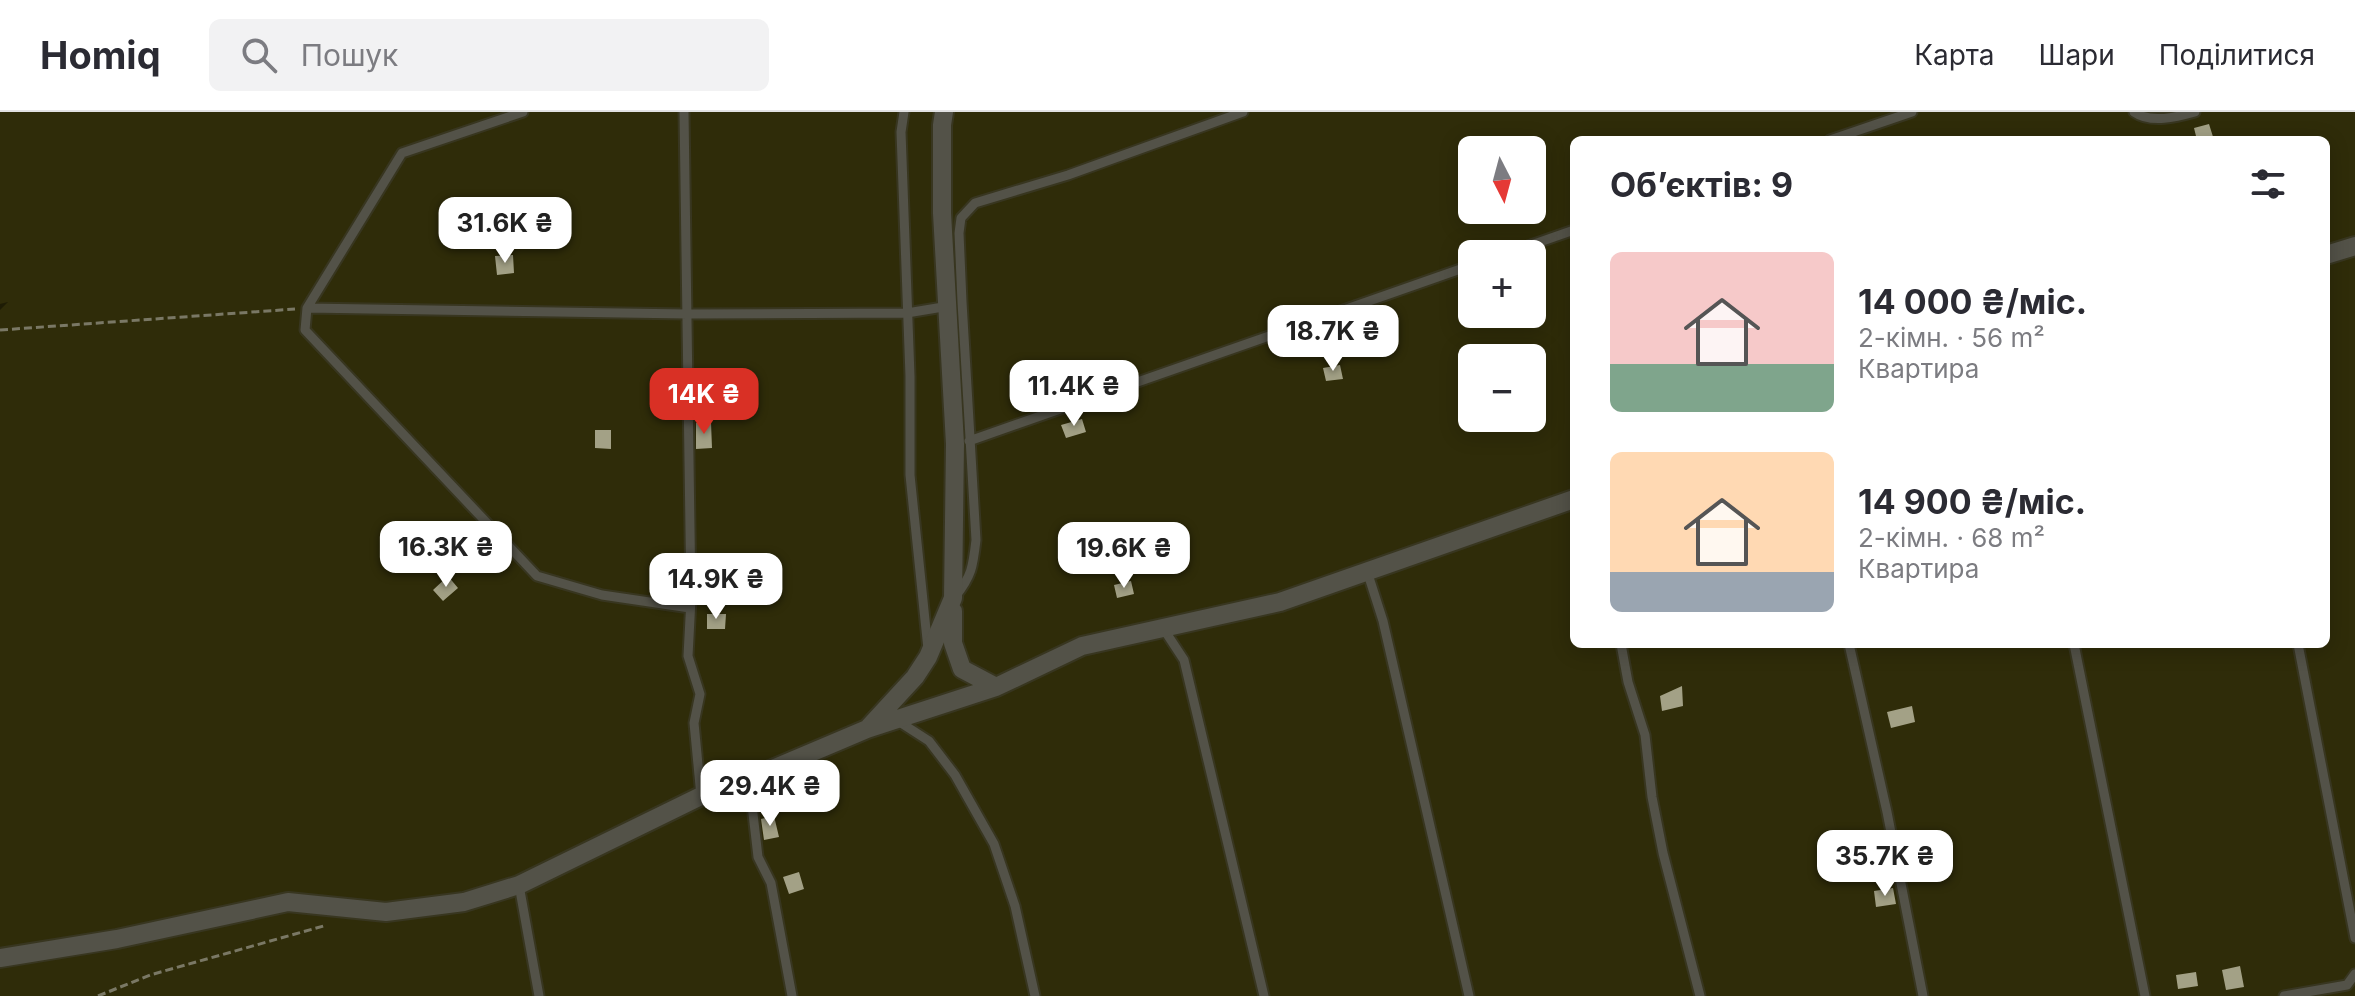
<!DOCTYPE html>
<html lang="uk">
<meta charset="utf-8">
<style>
:root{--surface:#fff;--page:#f2f2f3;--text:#2b2b33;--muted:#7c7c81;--line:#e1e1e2;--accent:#d93025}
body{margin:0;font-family:Inter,sans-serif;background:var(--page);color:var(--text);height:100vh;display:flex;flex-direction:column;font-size:30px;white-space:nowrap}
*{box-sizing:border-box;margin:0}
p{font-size:26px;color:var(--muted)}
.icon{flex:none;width:44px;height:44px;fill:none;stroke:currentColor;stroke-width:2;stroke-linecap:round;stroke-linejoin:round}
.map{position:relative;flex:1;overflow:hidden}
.panel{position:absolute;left:1570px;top:24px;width:760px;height:512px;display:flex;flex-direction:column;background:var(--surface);border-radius:12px;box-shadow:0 4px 20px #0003}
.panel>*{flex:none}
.needle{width:52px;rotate:174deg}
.fabs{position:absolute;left:1458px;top:24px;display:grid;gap:16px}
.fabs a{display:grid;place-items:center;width:88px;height:88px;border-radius:12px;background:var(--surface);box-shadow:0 4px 20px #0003;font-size:40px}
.price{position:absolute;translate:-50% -68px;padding:0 18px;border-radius:16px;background:#fff;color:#222;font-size:26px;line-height:52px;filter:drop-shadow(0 2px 4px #0008)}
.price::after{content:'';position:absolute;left:50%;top:48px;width:24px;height:18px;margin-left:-12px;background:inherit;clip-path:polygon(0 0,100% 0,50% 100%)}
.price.current{background:var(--accent);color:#fff}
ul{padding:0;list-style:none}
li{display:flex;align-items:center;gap:24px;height:200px;padding:0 40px}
li span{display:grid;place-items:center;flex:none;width:224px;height:160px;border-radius:12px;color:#555}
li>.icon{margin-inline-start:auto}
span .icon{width:96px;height:96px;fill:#fffc;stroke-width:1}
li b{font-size:34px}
h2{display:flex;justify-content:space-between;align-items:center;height:96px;padding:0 40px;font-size:34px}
header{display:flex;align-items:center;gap:48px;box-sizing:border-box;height:112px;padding:0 40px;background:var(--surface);border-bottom:2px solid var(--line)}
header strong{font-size:38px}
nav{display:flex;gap:44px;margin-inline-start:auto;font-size:28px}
.search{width:560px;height:72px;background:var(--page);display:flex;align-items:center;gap:20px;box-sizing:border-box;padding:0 28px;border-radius:12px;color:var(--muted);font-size:30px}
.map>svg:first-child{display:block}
.green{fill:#2f2c09;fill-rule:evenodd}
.building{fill:#a3a186}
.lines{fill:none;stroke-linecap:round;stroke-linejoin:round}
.lane-casing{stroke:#383620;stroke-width:13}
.street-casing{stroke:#383620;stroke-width:22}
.path{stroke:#7a7865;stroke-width:3;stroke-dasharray:8 4;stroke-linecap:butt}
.lane{stroke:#535248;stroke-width:9}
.street{stroke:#535248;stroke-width:18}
</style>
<header>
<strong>Homiq</strong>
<div class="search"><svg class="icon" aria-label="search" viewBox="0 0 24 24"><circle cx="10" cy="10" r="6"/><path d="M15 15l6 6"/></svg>Пошук</div>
<nav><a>Карта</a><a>Шари</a><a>Поділитися</a></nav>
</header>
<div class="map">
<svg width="2355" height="884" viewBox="0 0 2355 884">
<rect width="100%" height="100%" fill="#1e1c05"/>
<path class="green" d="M0,0h2355v884h-2355v-686l8,-8 -8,2zM1574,28h752v504h-752zM1472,38h60v60h-60zM1472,142h60v60h-60zM1472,246h60v60h-60z"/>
<path class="building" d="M2209,12l5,16h-17l-3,-12z
M513,143l1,18 -17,2 -2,-19z
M1340,253l3,14 -17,2 -3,-13z
M1082,307l4,13 -20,6 -5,-13z
M711,310l1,26 -16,1v-26z
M595,318h16v19l-16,-1z
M448,464l10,12 -15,13 -10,-11z
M1131,469l3,13 -17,4 -3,-13z
M707,502h19l-1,15h-18z
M1682,574l1,20 -21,5 -2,-15z
M1912,594l3,16 -24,6 -4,-16z
M774,704l5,21 -15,3 -3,-21z
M799,760l5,17 -15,5 -6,-17z
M1893,776l3,16 -20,3 -2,-16z
M2240,854l4,21 -18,3 -4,-20z
M2196,860l2,14 -20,3 -2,-14z"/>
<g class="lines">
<defs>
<path id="lane" d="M523,0l-121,41 -95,155 -2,22 232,246 65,19 88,13
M684,0l7,487 -3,57 12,38 -6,29 7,73
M904,0l-3,20 9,244v99l18,174
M2134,0c17,12 43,5 61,0
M1830,28l82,-28
M1505,142l69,-24
M307,196l380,6 220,-1 42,-7
M969,329l503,-176
M1367,459l16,50 86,375
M955,485c17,-21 18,-31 21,-57l-14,-238 -3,-69 2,-15 14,-15 93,-28 175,-63
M1163,516l21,32 80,336
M1621,532l7,38 17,53 7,62 11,56 37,143
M1849,532l38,168 36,184
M2074,532l71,352
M2298,532l57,294
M898,609l31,20 26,34 39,69 21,62 20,90
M749,667l9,78 13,26 21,113
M519,773l20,111
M2284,884l63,-11 8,-11"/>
<path id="street" d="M2326,143l29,-9
M953,499v32l9,26 34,18
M869,615l46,-50 13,-20 25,-59 2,-154 -13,-231v-88l2,-13
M0,846l117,-19 171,-37 98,10 78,-10 55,-17 182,-89 48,-17 118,-50 129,-42 86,-41 198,-44 294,-103"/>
</defs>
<use href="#lane" class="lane-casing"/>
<use href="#street" class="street-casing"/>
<path class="path" d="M0,218l295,-21
M98,884l52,-21 177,-50"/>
<use href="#lane" class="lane"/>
<use href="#street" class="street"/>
</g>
</svg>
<div class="fabs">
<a><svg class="needle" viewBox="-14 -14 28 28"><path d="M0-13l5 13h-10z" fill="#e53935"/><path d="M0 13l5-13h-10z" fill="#7c7c81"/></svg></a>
<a>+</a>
<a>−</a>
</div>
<b class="price" style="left:505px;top:153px">31.6K ₴</b>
<b class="price" style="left:1333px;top:261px">18.7K ₴</b>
<b class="price" style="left:1074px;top:316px">11.4K ₴</b>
<b class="price current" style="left:704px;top:324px">14K ₴</b>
<b class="price" style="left:446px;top:477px">16.3K ₴</b>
<b class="price" style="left:1124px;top:478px">19.6K ₴</b>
<b class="price" style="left:716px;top:509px">14.9K ₴</b>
<b class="price" style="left:770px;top:716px">29.4K ₴</b>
<b class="price" style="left:1885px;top:786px">35.7K ₴</b>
<section class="panel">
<h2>Об’єктів: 9<svg class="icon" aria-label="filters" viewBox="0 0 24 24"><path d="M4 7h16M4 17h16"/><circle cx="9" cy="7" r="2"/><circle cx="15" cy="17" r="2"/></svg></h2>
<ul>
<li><span style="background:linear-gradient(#f6c9c9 70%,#7fa58c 0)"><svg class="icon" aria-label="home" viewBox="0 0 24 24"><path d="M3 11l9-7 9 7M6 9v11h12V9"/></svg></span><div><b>14 000 ₴/міс.</b><p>2-кімн. · 56 m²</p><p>Квартира</p></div></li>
<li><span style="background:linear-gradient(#ffd9b3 75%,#9aa5b1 0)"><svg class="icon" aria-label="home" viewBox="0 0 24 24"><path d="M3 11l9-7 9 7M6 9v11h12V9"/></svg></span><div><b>14 900 ₴/міс.</b><p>2-кімн. · 68 m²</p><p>Квартира</p></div></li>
</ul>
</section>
</div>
